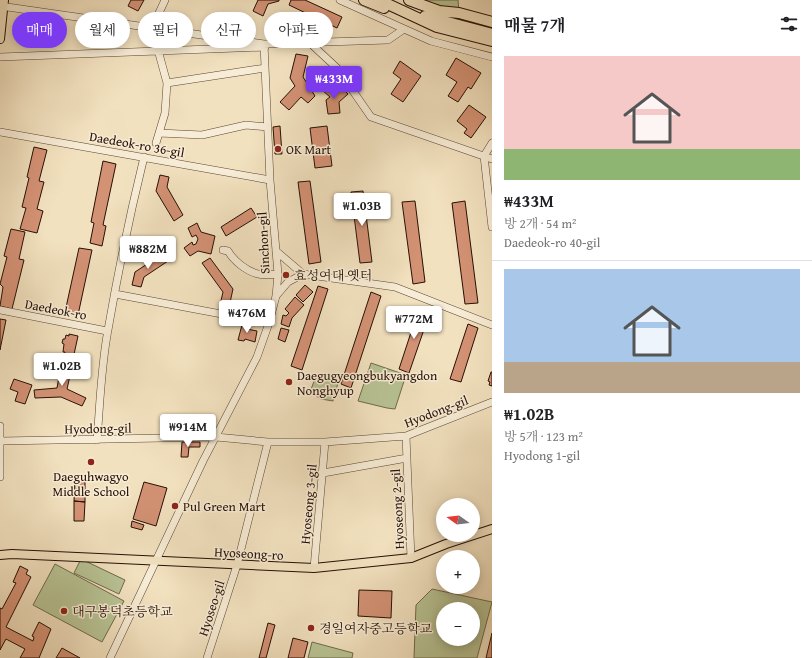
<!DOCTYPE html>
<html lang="ko">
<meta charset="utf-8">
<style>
:root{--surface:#fff;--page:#f6f6f6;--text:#202124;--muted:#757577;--line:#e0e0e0;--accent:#7c3aed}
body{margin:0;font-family:"Gentium Book Plus","Noto Serif KR",serif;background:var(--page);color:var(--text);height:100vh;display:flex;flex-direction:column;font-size:15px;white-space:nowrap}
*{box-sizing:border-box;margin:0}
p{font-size:13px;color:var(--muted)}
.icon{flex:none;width:22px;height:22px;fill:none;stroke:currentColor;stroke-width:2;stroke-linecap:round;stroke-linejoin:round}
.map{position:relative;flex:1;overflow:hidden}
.drawer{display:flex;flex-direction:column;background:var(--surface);width:320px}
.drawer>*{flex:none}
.hud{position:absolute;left:12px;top:12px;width:380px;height:36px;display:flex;gap:8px}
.needle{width:26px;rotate:284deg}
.tools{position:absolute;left:436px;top:498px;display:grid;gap:8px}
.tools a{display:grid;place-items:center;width:44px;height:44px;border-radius:50%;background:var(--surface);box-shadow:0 2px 10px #0003;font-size:20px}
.price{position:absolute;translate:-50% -34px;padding:0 9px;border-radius:4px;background:#fff;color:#222;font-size:13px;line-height:26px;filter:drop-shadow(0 1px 2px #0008)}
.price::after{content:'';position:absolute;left:50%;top:24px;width:12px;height:9px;margin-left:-6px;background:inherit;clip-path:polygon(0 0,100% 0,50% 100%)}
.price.selected{background:var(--accent);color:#fff}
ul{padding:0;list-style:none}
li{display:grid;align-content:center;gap:8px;height:212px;padding:0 12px}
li+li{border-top:1px solid var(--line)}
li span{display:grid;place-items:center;height:124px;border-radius:0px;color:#555}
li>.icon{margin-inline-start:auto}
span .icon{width:72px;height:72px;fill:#fffc;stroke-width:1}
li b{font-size:17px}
h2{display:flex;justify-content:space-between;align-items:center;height:48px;padding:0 12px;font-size:17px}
.pill{padding:0 14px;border-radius:18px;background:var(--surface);box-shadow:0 2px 10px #0003;font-size:14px;line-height:36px}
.pill.selected{background:var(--accent);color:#fff}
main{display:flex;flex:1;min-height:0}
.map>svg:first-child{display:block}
.green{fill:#b8c394;stroke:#6f694c;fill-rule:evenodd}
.building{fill:#d49275;stroke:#260f05}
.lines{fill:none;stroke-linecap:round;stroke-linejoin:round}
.minor-casing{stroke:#594434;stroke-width:8}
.major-casing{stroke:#260f05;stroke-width:10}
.highway-casing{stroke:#260f05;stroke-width:12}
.minor{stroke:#f7ecd5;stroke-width:7}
.major{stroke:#f2e1bf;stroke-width:8}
.highway{stroke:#f2e1bf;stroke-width:10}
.poi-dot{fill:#8f2418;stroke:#f7ecd5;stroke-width:1.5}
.labels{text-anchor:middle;stroke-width:3;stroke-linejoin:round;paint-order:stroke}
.street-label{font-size:13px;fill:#260f05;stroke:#f7ecd5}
.poi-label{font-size:13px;fill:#260f05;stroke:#f7ecd5;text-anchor:start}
</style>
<main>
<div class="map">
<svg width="492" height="658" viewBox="0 0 492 658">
<rect width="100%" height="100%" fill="#f2e1bf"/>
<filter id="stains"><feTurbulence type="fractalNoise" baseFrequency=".005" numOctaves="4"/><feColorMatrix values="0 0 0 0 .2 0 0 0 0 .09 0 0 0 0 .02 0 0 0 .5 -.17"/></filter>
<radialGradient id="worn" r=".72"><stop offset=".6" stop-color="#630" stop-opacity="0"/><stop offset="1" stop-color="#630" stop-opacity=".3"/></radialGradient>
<path class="green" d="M416,0h42l1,13z
M371,363l35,12 -11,34 -8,-1 -29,-7z
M316,376l22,7 -5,18 -12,-2 -11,-7z
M81,559l44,21 -6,14 -45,-21z
M55,564l69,37 -22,41 -69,-37z
M432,589l60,13 -15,56h-63l2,-53zM443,609h30v30h-30z
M312,642l41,11 -1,5h-44z"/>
<path class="building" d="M131,0h13l-6,11 -10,-5z
M258,0h21v1l-11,3 -5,12 -10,-5z
M291,0h14l37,17 -5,11 -48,-23z
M296,54l12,2 -5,21 12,19 -7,7 -7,-6 -12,13 -9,-8 15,-16 -5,-8z
M456,58l25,15 -10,16 -3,-2 -10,15 -10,-6 9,-14 -11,-7z
M400,61l21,15 -18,26 -12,-8 10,-15 -8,-6z
M328,85l8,8 6,-5 6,6 -9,8 1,11 -12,1 -2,-14 4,-3 -8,-7z
M469,105l17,12 -15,21 -7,-5 3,-4 -10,-8z
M280,126l2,28h-7l-2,-27z
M327,126l5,40 -17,2 -5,-40z
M34,147l13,3 -8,31 5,1 -7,27 6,2 -6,22 -17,-4 6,-21 -4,-1 7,-29 -2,-1z
M103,161l13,3 -13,61 3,1 -4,20 -12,-3 4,-20 -3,-1z
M160,175l9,2 -2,10 16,28 -9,6 -18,-30z
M310,181l11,81 -12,2 -11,-82z
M363,191l9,71 -12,1 -9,-71z
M415,201l10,81 -12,2 -11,-82z
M465,201l13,102 -13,1 -13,-101z
M251,208l6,9 -31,19 -5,-9z
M197,223l4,9 14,4 -4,18 -13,-3 -8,5 -6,-8 8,-6 1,3 3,-1 2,-5 -2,-4 -4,2 -4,-9z
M11,229l14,3 -6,27 5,1 -12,49 -12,-3 3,-19 -3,-3 7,-27 -3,-1z
M79,248l13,2 -14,65 -13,-3z
M164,253l4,8 -24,16 -3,10 -9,-2 3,-13z
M210,258l23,31 -4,18 -9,-2 3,-13 -21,-29z
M305,285l8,7 -10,10 -7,-7z
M318,286l10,3 -26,81 -11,-4z
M371,292l10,4 -30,92 -10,-4z
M295,297l9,8 -12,13 -3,9 -8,-3 2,-9 3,1 3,-3 -4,-4z
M419,308l11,4 -21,61 -10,-4z
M0,319l6,1 -6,30z
M468,324l10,4 -17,54 -11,-3z
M242,325l6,1 -1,3 10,2 -2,11 -10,-3 -1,2 -6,-1z
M281,328l8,2 -4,12 -7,-3z
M69,334l9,2 -5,23 -9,-2 1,-5h-2l1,-8 -2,-1 1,-4h2l1,-4 3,1z
M62,360l11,2 -6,27 19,9 -4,8 -21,-9 -26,1 -1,-8 23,-2z
M491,372h1v14l-3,-1 1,-3 -2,-1z
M14,379l18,6 -7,19 -10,-3 3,-9 -8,-3z
M182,442h18v5h-11l-1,10h-7z
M75,475l10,1v26l-11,-1z
M144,482l23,6 -11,38 -23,-7z
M74,501l11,1 -1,19h-10z
M132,521l12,4 -2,5 -11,-3z
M20,566l8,4 -2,4 5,3 -25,50 27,14 1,-4 -2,-1 7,-14 12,7 -12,29h-19l5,-9 -19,-10 -6,11v-42l2,1 14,-26 -3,-1z
M359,590l33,1 -1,27 -33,-2z
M268,623l7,2 -9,33h-7z
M492,633v25h-6z
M293,638l15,4 -4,16h-16z
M62,648l18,10h-24z"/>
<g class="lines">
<defs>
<path id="minor" d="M340,0l91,41 61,16
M0,6l264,38 124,-4 16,-11
M309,42l28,26 34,49 121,42
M0,57l265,-10
M167,83l98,-15
M0,132l270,48
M159,133l43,2 44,-10 22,2
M156,143l9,-30 2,-30 -15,-55 13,-28
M492,143l-8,13 8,71
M223,250l5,1c6,10 18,20 30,23 6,2 14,0 20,0
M276,251l27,23 92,13 97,38
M115,294l154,29
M276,296l12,-14 15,-8
M0,310l107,21
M0,426v51
M406,436l5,122
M97,440c3,-36 4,-73 11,-110 10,-58 22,-116 36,-173
M1,441l215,-4 52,5h57l81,-6 86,-34
M323,473l84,-15
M314,568l11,-126
M110,658l93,-197 54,-104 12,-34 7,-27 2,-22 -8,-94 -6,-136
M207,658l30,-93 31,-123"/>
<path id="major" d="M0,39l4,-39
M0,555l12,-1 302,14 97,-10 35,-14 46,-15"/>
<path id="highway" d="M364,0l20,8
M379,0l58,27 55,14
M409,0l30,11 20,2 33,9
M425,16l67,18"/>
</defs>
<use href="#minor" class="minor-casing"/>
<use href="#major" class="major-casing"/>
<use href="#highway" class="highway-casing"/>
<use href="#minor" class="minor"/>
<use href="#major" class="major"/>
<use href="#highway" class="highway"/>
</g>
<g class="poi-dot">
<circle cx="278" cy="149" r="4"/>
<circle cx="286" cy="275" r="4"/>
<circle cx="289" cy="382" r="4"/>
<circle cx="91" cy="462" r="4"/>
<circle cx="175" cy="506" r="4"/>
<circle cx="64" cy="611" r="4"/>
<circle cx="311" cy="628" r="4"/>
</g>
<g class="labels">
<g class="street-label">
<text transform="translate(137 144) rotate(10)" y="5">Daedeok-ro 36-gil</text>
<text transform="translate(263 243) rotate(-93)" y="5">Sinchon-gil</text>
<text transform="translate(56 309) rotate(11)" y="5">Daedeok-ro</text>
<text transform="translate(436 411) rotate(-21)" y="5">Hyodong-gil</text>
<text transform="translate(98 428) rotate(-1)" y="5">Hyodong-gil</text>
<text transform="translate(308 504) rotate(-85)" y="5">Hyoseong 3-gil</text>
<text transform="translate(397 509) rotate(-93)" y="5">Hyoseong 2-gil</text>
<text transform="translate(249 553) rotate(3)" y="5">Hyoseong-ro</text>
<text transform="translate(211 608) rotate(-72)" y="5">Hyoseo-gil</text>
</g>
<g class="poi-label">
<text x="286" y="154">OK Mart</text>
<text x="294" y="280">효성여대 옛터</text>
<text x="297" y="380">Daegugyeongbukyangdon<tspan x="297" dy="15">Nonghyup</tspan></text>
<text x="91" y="481" text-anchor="middle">Daeguhwagyo<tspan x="91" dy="15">Middle School</tspan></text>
<text x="183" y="511">Pul Green Mart</text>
<text x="72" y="616">대구봉덕초등학교</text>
<text x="319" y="633">경일여자중고등학교</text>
</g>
</g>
<rect width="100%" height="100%" filter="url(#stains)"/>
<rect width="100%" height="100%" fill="url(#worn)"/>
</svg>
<div class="tools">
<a><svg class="needle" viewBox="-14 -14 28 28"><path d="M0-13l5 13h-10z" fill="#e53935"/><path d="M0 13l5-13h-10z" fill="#757577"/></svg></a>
<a>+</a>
<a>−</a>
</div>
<b class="price selected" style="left:334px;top:100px">₩433M</b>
<b class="price" style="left:362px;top:227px">₩1.03B</b>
<b class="price" style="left:148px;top:270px">₩882M</b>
<b class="price" style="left:247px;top:334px">₩476M</b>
<b class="price" style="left:414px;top:340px">₩772M</b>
<b class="price" style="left:62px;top:387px">₩1.02B</b>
<b class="price" style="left:188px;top:448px">₩914M</b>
<div class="hud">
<a class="pill selected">매매</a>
<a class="pill">월세</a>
<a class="pill">필터</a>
<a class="pill">신규</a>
<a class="pill">아파트</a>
</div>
</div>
<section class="drawer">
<h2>매물 7개<svg class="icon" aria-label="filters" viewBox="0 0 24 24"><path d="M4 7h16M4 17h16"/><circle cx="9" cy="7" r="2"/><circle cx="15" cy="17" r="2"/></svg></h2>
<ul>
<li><span style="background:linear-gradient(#f6c9c9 75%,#8fb573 0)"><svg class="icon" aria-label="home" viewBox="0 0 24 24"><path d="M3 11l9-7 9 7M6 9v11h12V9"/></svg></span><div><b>₩433M</b><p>방 2개 · 54 m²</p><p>Daedeok-ro 40-gil</p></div></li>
<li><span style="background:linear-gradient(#a9c7e8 75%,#b9a48a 0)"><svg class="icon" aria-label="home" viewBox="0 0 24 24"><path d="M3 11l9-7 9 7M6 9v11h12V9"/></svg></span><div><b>₩1.02B</b><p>방 5개 · 123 m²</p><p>Hyodong 1-gil</p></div></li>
</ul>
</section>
</main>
